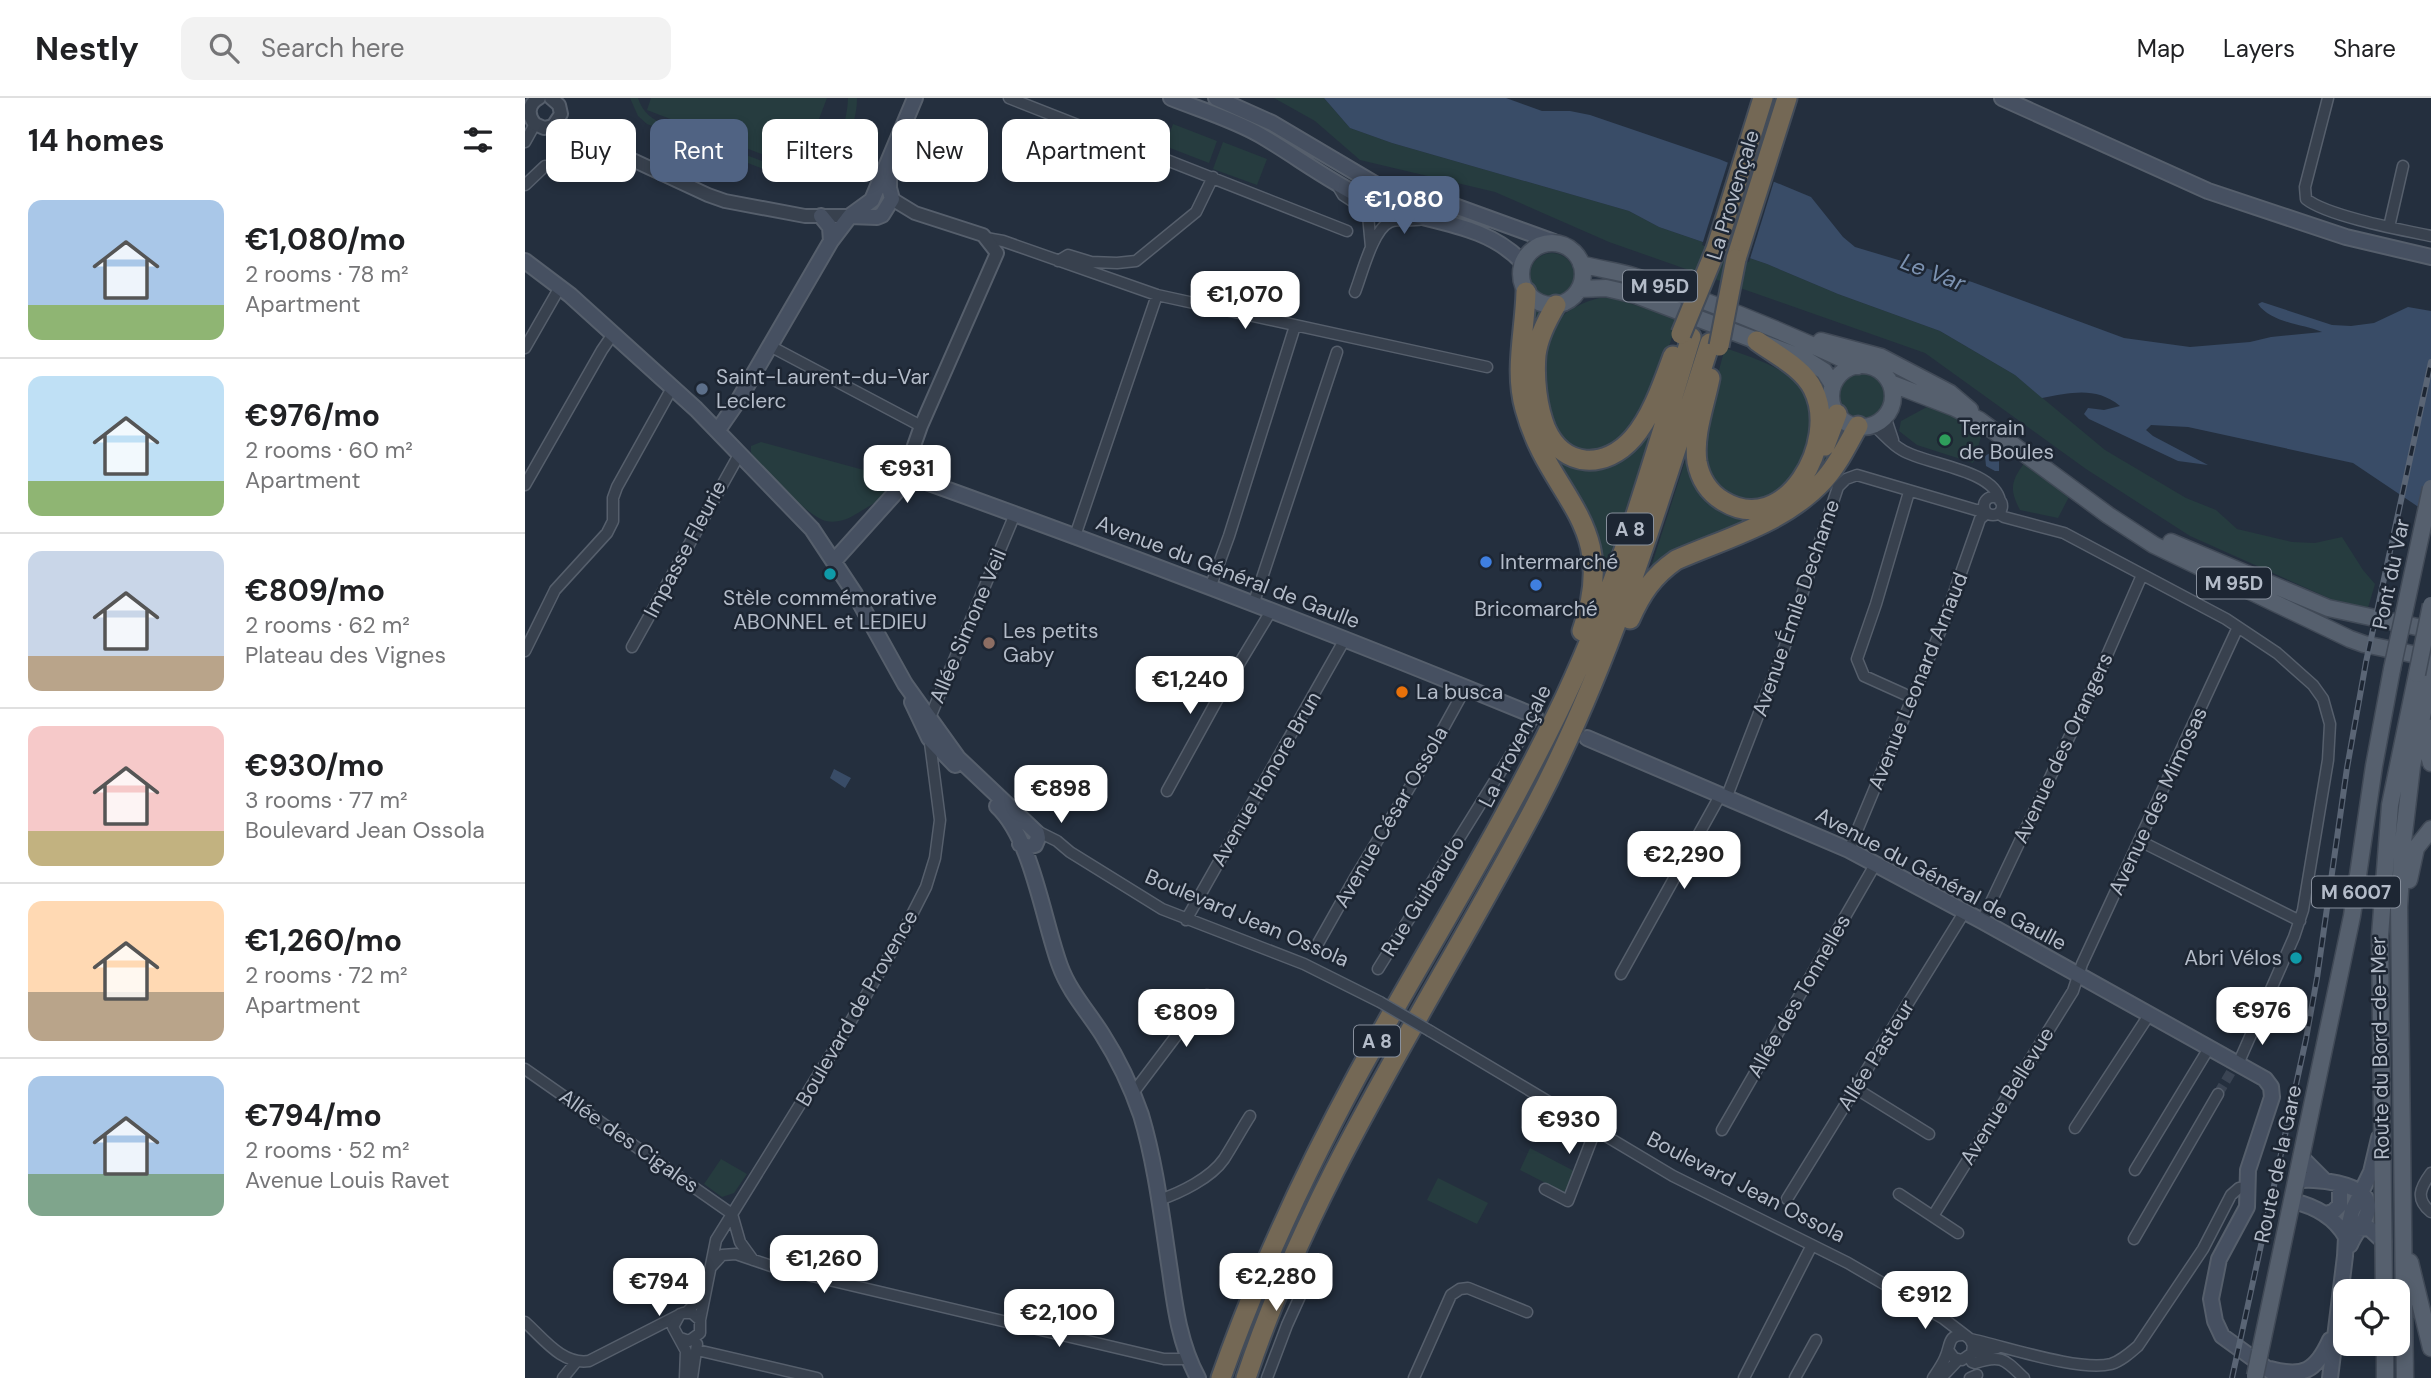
<!DOCTYPE html>
<meta charset="utf-8">
<style>
:root{--surface:#fff;--page:#f2f2f2;--text:#202124;--muted:#757577;--line:#e0e0e0;--accent:#506383}
body{margin:0;font-family:"DM Sans",sans-serif;background:var(--page);color:var(--text);height:100vh;display:flex;flex-direction:column;font-size:26px;white-space:nowrap}
*{box-sizing:border-box;margin:0}
p{font-size:23px;color:var(--muted)}
.icon{flex:none;width:38px;height:38px;fill:none;stroke:currentColor;stroke-width:2;stroke-linecap:round;stroke-linejoin:round}
.map{position:relative;flex:1;overflow:hidden}
.details{display:flex;flex-direction:column;background:var(--surface);width:525px}
.details>*{flex:none}
.top-card{position:absolute;left:21px;top:21px;width:665px;height:63px;display:flex;gap:14px}
.buttons{position:absolute;left:1808px;top:1181px;display:grid;gap:14px}
.buttons a{display:grid;place-items:center;width:77px;height:77px;border-radius:14px;background:var(--surface);box-shadow:0 4px 10px #0003;font-size:35px}
.price{position:absolute;translate:-50% -60px;padding:0 16px;border-radius:14px;background:#fff;color:#222;font-size:23px;line-height:46px;filter:drop-shadow(0 2px 4px #0008)}
.price::after{content:'';position:absolute;left:50%;top:42px;width:21px;height:16px;margin-left:-10px;background:inherit;clip-path:polygon(0 0,100% 0,50% 100%)}
.price.current{background:var(--accent);color:#fff}
ul{padding:0;list-style:none}
li{display:flex;align-items:center;gap:21px;height:175px;padding:0 28px}
li+li{border-top:2px solid var(--line)}
li span{display:grid;place-items:center;flex:none;width:196px;height:140px;border-radius:14px;color:#555}
li>.icon{margin-inline-start:auto}
span .icon{width:84px;height:84px;fill:#fffc;stroke-width:1}
li b{font-size:30px}
h2{display:flex;justify-content:space-between;align-items:center;height:84px;padding:0 28px;font-size:30px}
.tag{padding:0 24px;border-radius:14px;background:var(--surface);box-shadow:0 4px 10px #0003;font-size:24px;line-height:63px}
.tag.current{background:var(--accent);color:#fff}
header{display:flex;align-items:center;gap:42px;box-sizing:border-box;height:98px;padding:0 35px;background:var(--surface);border-bottom:2px solid var(--line)}
header strong{font-size:33px}
nav{display:flex;gap:38px;margin-inline-start:auto;font-size:24px}
.search{width:490px;height:63px;background:var(--page);display:flex;align-items:center;gap:18px;box-sizing:border-box;padding:0 24px;border-radius:14px;color:var(--muted);font-size:26px}
main{display:flex;flex:1;min-height:0}
.map>svg:first-child{display:block}
.green{fill:#263c3f}
.water{fill:#394c67}
.pier{fill:#242f3e}
.lines{fill:none;stroke-linecap:round;stroke-linejoin:round}
.minor-tunnel{stroke:#3a4453;stroke-width:10;stroke-dasharray:10 5;stroke-linecap:butt}
.minor-casing{stroke:#565f6c;stroke-width:13}
.tertiary-casing{stroke:#565f6c;stroke-width:16}
.secondary-casing{stroke:#565f6c;stroke-width:18}
.primary-casing{stroke:#414a57;stroke-width:19}
.motorway-casing{stroke:#434c59;stroke-width:23}
.minor{stroke:#38414e;stroke-width:10}
.tertiary{stroke:#38414e;stroke-width:12}
.secondary{stroke:#465061;stroke-width:14}
.primary{stroke:#56606e;stroke-width:16}
.motorway{stroke:#746855;stroke-width:19}
.rail-casing{stroke:#5a6575;stroke-width:6}
.rail{stroke:#1d2633;stroke-width:3.5;stroke-dasharray:10;stroke-linecap:butt}
.minor-bridge-casing{stroke:#565f6c;stroke-width:13;stroke-linecap:butt}
.primary-bridge-casing{stroke:#414a57;stroke-width:19;stroke-linecap:butt}
.motorway-bridge-casing{stroke:#434c59;stroke-width:23;stroke-linecap:butt}
.minor-bridge{stroke:#38414e;stroke-width:10}
.primary-bridge{stroke:#56606e;stroke-width:16}
.motorway-bridge{stroke:#746855;stroke-width:19}
.service-dot{fill:#5c6f8a;stroke:#1d2633;stroke-width:2.5}
.leisure-dot{fill:#2e9e5b;stroke:#1d2633;stroke-width:2.5}
.shop-dot{fill:#3f7fe0;stroke:#1d2633;stroke-width:2.5}
.culture-dot{fill:#0f9aa8;stroke:#1d2633;stroke-width:2.5}
.education-dot{fill:#8d6e63;stroke:#1d2633;stroke-width:2.5}
.food-dot{fill:#e8710a;stroke:#1d2633;stroke-width:2.5}
.labels{text-anchor:middle;stroke-width:5;stroke-linejoin:round;paint-order:stroke}
.shield{fill:#1d2633;stroke:#878f9c;stroke-width:2}
.shield-label{font-size:19px;font-weight:bold;fill:#b4bcc9}
.street-label{font-size:21px;fill:#b4bcc9;stroke:#1d2633}
.poi-label{font-size:21px;fill:#b4bcc9;stroke:#1d2633;text-anchor:start}
.water-label{font-size:23px;font-style:italic;fill:#7c92b1;stroke:#1d2633}
</style>
<header>
<strong>Nestly</strong>
<div class="search"><svg class="icon" aria-label="search" viewBox="0 0 24 24"><circle cx="10" cy="10" r="6"/><path d="M15 15l6 6"/></svg>Search here</div>
<nav><a>Map</a><a>Layers</a><a>Share</a></nav>
</header>
<main>
<section class="details">
<h2>14 homes<svg class="icon" aria-label="filters" viewBox="0 0 24 24"><path d="M4 7h16M4 17h16"/><circle cx="9" cy="7" r="2"/><circle cx="15" cy="17" r="2"/></svg></h2>
<ul>
<li><span style="background:linear-gradient(#a9c7e8 75%,#8fb573 0)"><svg class="icon" aria-label="home" viewBox="0 0 24 24"><path d="M3 11l9-7 9 7M6 9v11h12V9"/></svg></span><div><b>€1,080/mo</b><p>2 rooms · 78 m²</p><p>Apartment</p></div></li>
<li><span style="background:linear-gradient(#bfe0f5 75%,#8fb573 0)"><svg class="icon" aria-label="home" viewBox="0 0 24 24"><path d="M3 11l9-7 9 7M6 9v11h12V9"/></svg></span><div><b>€976/mo</b><p>2 rooms · 60 m²</p><p>Apartment</p></div></li>
<li><span style="background:linear-gradient(#c9d6e8 75%,#b9a48a 0)"><svg class="icon" aria-label="home" viewBox="0 0 24 24"><path d="M3 11l9-7 9 7M6 9v11h12V9"/></svg></span><div><b>€809/mo</b><p>2 rooms · 62 m²</p><p>Plateau des Vignes</p></div></li>
<li><span style="background:linear-gradient(#f6c9c9 75%,#c2b280 0)"><svg class="icon" aria-label="home" viewBox="0 0 24 24"><path d="M3 11l9-7 9 7M6 9v11h12V9"/></svg></span><div><b>€930/mo</b><p>3 rooms · 77 m²</p><p>Boulevard Jean Ossola</p></div></li>
<li><span style="background:linear-gradient(#ffd9b3 65%,#b9a48a 0)"><svg class="icon" aria-label="home" viewBox="0 0 24 24"><path d="M3 11l9-7 9 7M6 9v11h12V9"/></svg></span><div><b>€1,260/mo</b><p>2 rooms · 72 m²</p><p>Apartment</p></div></li>
<li><span style="background:linear-gradient(#a9c7e8 70%,#7fa58c 0)"><svg class="icon" aria-label="home" viewBox="0 0 24 24"><path d="M3 11l9-7 9 7M6 9v11h12V9"/></svg></span><div><b>€794/mo</b><p>2 rooms · 52 m²</p><p>Avenue Louis Ravet</p></div></li>
</ul>
</section>
<div class="map">
<svg width="1906" height="1280" viewBox="0 0 1906 1280">
<rect width="100%" height="100%" fill="#242f3e"/>
<path class="green" d="M105,0h8c4,12 10,18 21,24l132,50c38,-3 56,-40 57,-74h9c0,38 -27,82 -68,81l-142,-55 -9,-8z
M126,0h176l-27,71 -153,-59z
M749,0h50l26,30 42,15 237,68 30,16 108,37 71,30 102,37 75,44 90,75 81,48 30,12 21,19 55,13 23,1 27,-6 21,33 12,14 -7,24 -35,-8 -143,-64 -104,-67 -161,-116 -316,-111 -114,-50 -135,-32 -45,-39z
M329,25l25,9 -15,41 -25,-9z
M648,26l44,17 -8,22 -44,-17z
M698,44l44,17 -10,26 -44,-16z
M1005 177a22 22 0 1 1 44 0a22 22 0 1 1-44 0Z
M1074,200h14l65,21c-12,35 -25,86 -51,113 -68,73 -107,-66 -70,-110 10,-13 27,-20 42,-24z
M1005,209l15,6c-20,32 -19,64 -11,99 4,14 8,28 17,39 21,23 57,19 79,1 10,-8 16,-19 22,-31l3,1 -55,163c-1,-27 -4,-53 -18,-78 -16,-30 -40,-55 -50,-89 -6,-20 -11,-42 -9,-63 1,-16 6,-32 7,-48z
M1200,250c24,8 65,21 79,44 25,40 -14,115 -64,107 -9,-1 -13,-2 -19,-8 -10,-10 -15,-18 -17,-32 -1,-9 2,-19 3,-27 4,-29 10,-56 18,-84z
M1315 297a23 23 0 1 1 46 0a23 23 0 1 1-46 0Z
M1402,309l27,9 28,18 -9,29 -56,-18 -18,-14 2,-10z
M1317,330l7,3 -16,28 -34,38 -120,54 -28,16 39,-121 40,67 80,-35z
M236,344l121,33 6,4c-1,14 -10,23 -22,29 -13,8 -24,16 -40,13 -16,-3 -63,-50 -73,-65 -3,-4 -2,-5 -2,-10z
M1500,364l45,33 -12,23 -38,-8c-11,-21 -9,-29 5,-48z
M1005,1050l44,23 -9,22 -45,-23z
M196,1061l26,15 -13,19 -12,4 -18,-13z
M913,1080l50,25 -11,21 -50,-24z"/>
<path class="water" d="M799,0h182l36,13h28l20,4 129,44 92,38 32,40 12,10 117,35 152,56 66,9 60,-5 21,-5 51,-5c-19,-8 -51,-9 -64,-28l4,-2 70,23 19,1 23,-3 34,-16 23,4v197l-14,-2 -64,-43 -165,-36 -37,-2 -5,5 7,6 55,29 -30,-4 -89,-42 -5,-5 4,-6 16,2 16,-4c-25,-20 -49,-13 -78,-8l-27,-23 -75,-44 -102,-37 -71,-30 -108,-37 -30,-16 -237,-68 -42,-15z
M1465,355l9,5v13h-4l-9,-5 -1,-10z
M309,671l17,9 -6,10 -15,-10z"/>
<path class="pier" d="M1204,61l46,19 -26,84 -47,-17z"/>
<g class="lines">
<path class="minor-tunnel" d="M1693,996l13,-22"/>
<defs>
<path id="minor" d="M484,0l338,133
M1803,0l-23,89 1,12c21,17 96,31 125,37
M0,44l10,-18
M0,87l20,-19
M812,87l6,10 20,13 5,7 3,32
M1864,129l14,-61
M461,140l17,3 154,54 330,72
M533,163l10,-6 23,7 26,1 19,-2 60,-49 17,-35
M830,194c7,-18 18,-63 35,-70 10,-4 23,0 34,-3
M245,248l151,80
M0,250l35,-61
M1360,318l8,24
M1348,327c10,8 18,19 29,25 24,15 92,19 98,51
M0,387l77,-135 11,-16
M1459 408a9 9 0 1 1 18 0a9 9 0 1 1-18 0Z
M1474,416l5,3 60,16 162,86 51,34 36,32 10,14 7,25 -2,36 -25,150 -9,27 -56,127
M550,438l82,-241
M685,490l19,-52 66,-210
M728,507l84,-253
M107,549l108,-194
M0,553l30,-61 52,-57 6,-12v-23l4,-11 55,-99
M1379,596l-40,-18 -7,-17 19,-55 33,-112
M404,622l86,-206
M642,693l49,-89 55,-91
M1202,698l59,-153 52,-156 8,-8 11,-4 119,35 8,-1
M510,732l22,11 13,11 92,57 142,55 76,38
M1615,743l160,80
M1324,752l93,-223 38,-108 7,-6
M661,822l159,-281
M1457,823l112,-236 48,-110
M791,849l40,-71 66,-109 44,-80
M853,871l157,-253
M1096,876l100,-180
M905,933l243,145 175,87 96,56 26,20 3,6 -1,8
M0,971l207,145
M1330,990l74,46
M608,995l74,-98
M1550,1030l74,-113
M1197,1032l154,-267
M1610,1072l74,-122
M1906,1075c-11,15 -16,26 0,39
M1020,1091l23,12 27,-70
M1374,1096l59,39
M1262,1101l178,-288
M634,1102c21,-7 52,-22 65,-41 9,-14 17,-29 26,-43
M207,1116l8,28 13,18
M1408,1118l140,-225 9,-27 156,-337
M1609,1141l84,-145
M186,1169l11,-12 14,-1 38,13 390,92h24
M162,1214l5,-5 13,-22
M155,1216l-7,13 13,24 -1,27
M0,1224c18,16 37,43 64,39l94,-48h9l8,7
M155,1240l9,3 11,-8v-13l16,-80 119,-192 67,-114 24,-47 9,-29 5,-38 -11,-85
M1445,1241c34,7 109,33 141,25 10,-3 19,-11 27,-18l65,-97 28,-54 8,-7 8,-1
M172,1252l120,28
M1423,1252l6,8 8,2 10,-7 25,-5
M1444,1258l3,6 3,1c27,-9 30,-3 49,15
M38,1280l13,-16
M167,1280l5,-34
M742,1280l20,-53 29,-64
M889,1280l37,-83 9,-6 8,-1 59,24
M1219,1280l68,-133
M1270,1280l21,-38
M1408,1280c4,-6 9,-13 12,-20 6,-12 2,-24 19,-23
M1416,1280l17,-18
M1445,1280l7,-3"/>
<path id="tertiary" d="M14,0c-11,6 -12,17 -4,26l9,4 9,-2 8,-12 -2,-9 -8,-7
M32,24l11,8 140,65 17,6 80,15h45
M367,101l23,14 68,22 14,18 -76,173 -17,48"/>
<path id="secondary" d="M646,0c30,12 61,21 89,37 36,21 68,46 106,64 51,24 117,20 157,64
M691,0l56,25 103,61 77,21 102,37
M1477,0l206,93 138,46 85,20
M296,118l9,11 1,14
M325,118l27,1 5,-2 10,-16 -3,-11v-19
M0,163l45,34 126,114 116,120 43,65 50,90 53,74 79,75 1,5 -3,7 -9,2 -6,-3
M193,332l20,-29 93,-160 19,-25 22,-16 43,-102
M309,463l63,-70 7,-17c212,76 423,156 631,242
M387,604l17,36 26,27
M1062,640l262,112 133,71 283,158 6,8 1,10 -24,73 -1,37 -28,52 -8,40 4,22 7,15 58,42
M472,708c35,32 46,114 63,160 9,25 28,46 42,68 16,25 29,52 39,81 15,50 21,104 29,156 5,37 10,74 28,107
M1776,1059l24,24
M1771,1083c16,-4 71,2 72,24 1,14 -13,27 -18,40
M1767,1103c23,5 42,15 54,36
M1801,1116l7,-2 7,-7v-19
M1832,1131l12,-1 15,14
M1745,1271c33,9 46,2 60,-29
M1805,1280l15,-122 1,-19 6,-26 19,-39 8,-34"/>
<path id="primary" d="M996 176a31 31 0 1 1 62 0a31 31 0 1 1-62 0Z
M1056,166c17,5 36,7 52,12 77,25 152,56 225,90
M1054,191l27,-1 30,7 169,64 19,12 9,14
M1296,243l60,16 69,36 20,17
M1306 298a31 31 0 1 1 62 0a31 31 0 1 1-62 0Z
M1365,285l65,25 24,12 129,95 46,30 196,94 14,5 67,14
M1646,444l157,66 103,22
M1902,629l-1,18 5,18
M1884,782l7,-32 15,-19
M1885,1164l21,86
M1859,1194l-4,-356 10,-131 27,-131
M1860,1246v34
M1735,1254l92,-436 22,-150 18,-97
M1880,1280l-6,-471 4,-65 9,-76 19,-93"/>
<path id="motorway" d="M1191,151l47,-151
M1211,161l51,-161
M1001,194c-1,40 -12,78 -1,117 24,90 96,113 57,222
M1031,207c-9,15 -18,32 -20,50 -2,23 1,52 10,74 18,40 60,40 87,9 19,-22 30,-55 40,-82
M1185,280c-5,26 -17,57 -13,84 3,16 11,30 26,39 62,38 117,-59 90,-112 -10,-21 -37,-34 -56,-48
M1300,348l12,-32
M1105,521c11,-25 23,-43 46,-59 50,-22 108,-37 147,-79 15,-16 24,-36 35,-55
M696,1280c37,-105 84,-206 137,-304 66,-120 138,-235 198,-358 59,-120 96,-251 135,-379
M721,1280c68,-205 192,-385 291,-575 76,-146 123,-304 173,-460"/>
</defs>
<use href="#minor" class="minor-casing"/>
<use href="#tertiary" class="tertiary-casing"/>
<use href="#secondary" class="secondary-casing"/>
<use href="#primary" class="primary-casing"/>
<use href="#motorway" class="motorway-casing"/>
<use href="#minor" class="minor"/>
<use href="#tertiary" class="tertiary"/>
<use href="#secondary" class="secondary"/>
<use href="#primary" class="primary"/>
<use href="#motorway" class="motorway"/>
<defs>
<path id="rail" d="M1707,1280l74,-339 11,-61 30,-210 19,-106 65,-300"/>
</defs>
<use href="#rail" class="rail-casing"/>
<use href="#rail" class="rail"/>
<defs>
<path id="minor-bridge" d="M855,904l50,29"/>
<path id="primary-bridge" d="M1867,571l39,-181
M1892,576l14,-69
M1730,1278l5,-24"/>
<path id="motorway-bridge" d="M1156,236l35,-85
M1194,248l17,-87"/>
</defs>
<use href="#minor-bridge" class="minor-bridge-casing"/>
<use href="#primary-bridge" class="primary-bridge-casing"/>
<use href="#motorway-bridge" class="motorway-bridge-casing"/>
<use href="#minor-bridge" class="minor-bridge"/>
<use href="#primary-bridge" class="primary-bridge"/>
<use href="#motorway-bridge" class="motorway-bridge"/>
</g>
<circle class="service-dot" cx="177" cy="291" r="7"/>
<circle class="leisure-dot" cx="1420" cy="342" r="7"/>
<g class="shop-dot">
<circle cx="961" cy="464" r="7"/>
<circle cx="1011" cy="487" r="7"/>
</g>
<g class="culture-dot">
<circle cx="305" cy="476" r="7"/>
<circle cx="1771" cy="860" r="7"/>
</g>
<circle class="education-dot" cx="464" cy="545" r="7"/>
<circle class="food-dot" cx="877" cy="594" r="7"/>
<g class="labels">
<g class="shield">
<rect x="1098" y="172.5" width="74" height="31" rx="5"/>
<rect x="1082" y="415.5" width="46" height="31" rx="5"/>
<rect x="1672" y="469.5" width="74" height="31" rx="5"/>
<rect x="1787" y="778.5" width="88" height="31" rx="5"/>
<rect x="829" y="927.5" width="46" height="31" rx="5"/>
</g>
<g class="shield-label">
<text x="1135" y="195">M 95D</text>
<text x="1105" y="438">A 8</text>
<text x="1709" y="492">M 95D</text>
<text x="1831" y="801">M 6007</text>
<text x="852" y="950">A 8</text>
</g>
<g class="street-label">
<text transform="translate(1208 97) rotate(-73)" y="7">La Provençale</text>
<text transform="translate(160 451) rotate(-62)" y="7">Impasse Fleurie</text>
<text transform="translate(703 474) rotate(21)" y="7">Avenue du Général de Gaulle</text>
<text transform="translate(1866 476) rotate(-78)" y="7">Pont du Var</text>
<text transform="translate(1271 510) rotate(-71)" y="7">Avenue Émile Dechame</text>
<text transform="translate(443 528) rotate(-67)" y="7">Allée Simone Veil</text>
<text transform="translate(1393 583) rotate(-68)" y="7">Avenue Leonard Arnaud</text>
<text transform="translate(990 648) rotate(-63)" y="7">La Provençale</text>
<text transform="translate(1538 650) rotate(-65)" y="7">Avenue des Orangers</text>
<text transform="translate(741 681) rotate(-60)" y="7">Avenue Honore Brun</text>
<text transform="translate(1633 703) rotate(-65)" y="7">Avenue des Mimosas</text>
<text transform="translate(866 719) rotate(-60)" y="7">Avenue César Ossola</text>
<text transform="translate(1416 781) rotate(28)" y="7">Avenue du Général de Gaulle</text>
<text transform="translate(898 798) rotate(-58)" y="7">Rue Guibaudo</text>
<text transform="translate(722 820) rotate(23)" y="7">Boulevard Jean Ossola</text>
<text transform="translate(1274 898) rotate(-60)" y="7">Allée des Tonnelles</text>
<text transform="translate(332 910) rotate(-60)" y="7">Boulevard de Provence</text>
<text transform="translate(1855 950) rotate(-91)" y="7">Route du Bord-de-Mer</text>
<text transform="translate(1351 957) rotate(-58)" y="7">Allée Pasteur</text>
<text transform="translate(1482 998) rotate(-58)" y="7">Avenue Bellevue</text>
<text transform="translate(104 1043) rotate(35)" y="7">Allée des Cigales</text>
<text transform="translate(1753 1066) rotate(-78)" y="7">Route de la Gare</text>
<text transform="translate(1221 1089) rotate(27)" y="7">Boulevard Jean Ossola</text>
</g>
<g class="poi-label">
<text x="191" y="286">Saint-Laurent-du-Var<tspan x="191" dy="24">Leclerc</tspan></text>
<text x="1434" y="337">Terrain<tspan x="1434" dy="24">de Boules</tspan></text>
<text x="975" y="471">Intermarché</text>
<text x="305" y="507" text-anchor="middle">Stèle commémorative<tspan x="305" dy="24">ABONNEL et LEDIEU</tspan></text>
<text x="1011" y="518" text-anchor="middle">Bricomarché</text>
<text x="478" y="540">Les petits<tspan x="478" dy="24">Gaby</tspan></text>
<text x="891" y="601">La busca</text>
<text x="1757" y="867" text-anchor="end">Abri Vélos</text>
</g>
<g class="water-label">
<text transform="translate(1408 174) rotate(21)" y="8">Le Var</text>
</g>
</g>
</svg>
<div class="buttons">
<a><svg class="icon" aria-label="locate" viewBox="0 0 24 24"><circle cx="12" cy="12" r="6"/><path d="M12 2v4M12 18v4M2 12h4M18 12h4"/></svg></a>
</div>
<b class="price current" style="left:879px;top:138px">€1,080</b>
<b class="price" style="left:720px;top:233px">€1,070</b>
<b class="price" style="left:382px;top:407px">€931</b>
<b class="price" style="left:665px;top:618px">€1,240</b>
<b class="price" style="left:536px;top:727px">€898</b>
<b class="price" style="left:1159px;top:793px">€2,290</b>
<b class="price" style="left:1737px;top:949px">€976</b>
<b class="price" style="left:661px;top:951px">€809</b>
<b class="price" style="left:1044px;top:1058px">€930</b>
<b class="price" style="left:299px;top:1197px">€1,260</b>
<b class="price" style="left:751px;top:1215px">€2,280</b>
<b class="price" style="left:134px;top:1220px">€794</b>
<b class="price" style="left:1400px;top:1233px">€912</b>
<b class="price" style="left:534px;top:1251px">€2,100</b>
<div class="top-card">
<a class="tag">Buy</a>
<a class="tag current">Rent</a>
<a class="tag">Filters</a>
<a class="tag">New</a>
<a class="tag">Apartment</a>
</div>
</div>
</main>
